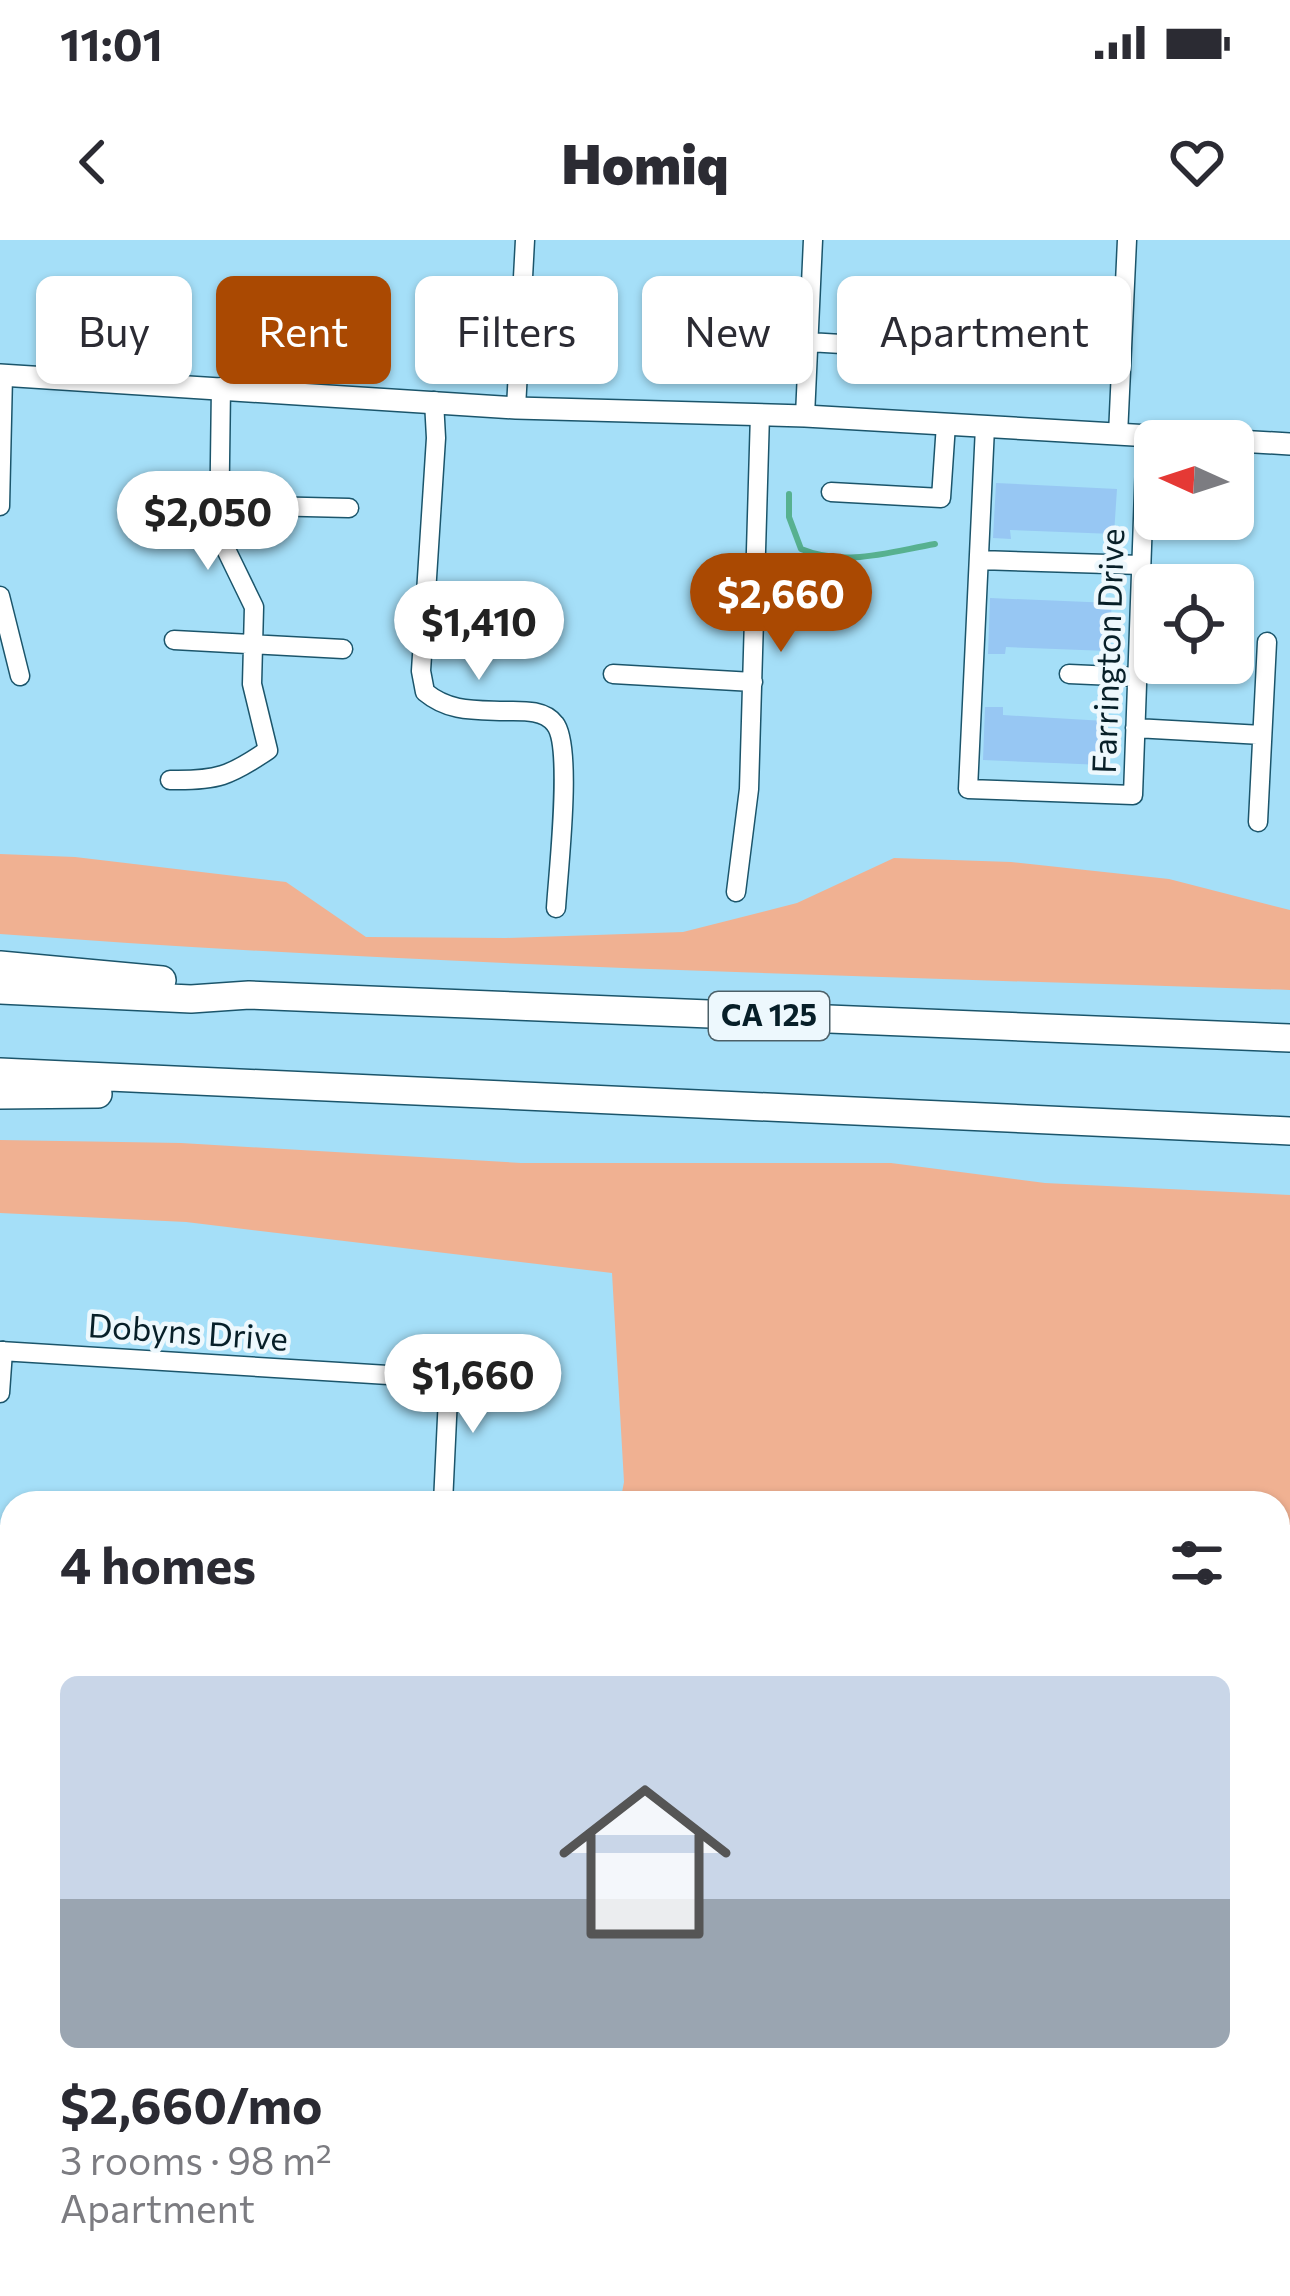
<!DOCTYPE html>
<meta charset="utf-8">
<style>
:root{--surface:#fff;--page:#f7f7f7;--text:#2b2b33;--muted:#7c7c81;--line:#e1e1e2;--accent:#aa4902}
body{margin:0;font-family:Commissioner,sans-serif;background:var(--page);color:var(--text);height:100vh;display:flex;flex-direction:column;font-size:45px;white-space:nowrap}
*{box-sizing:border-box;margin:0}
p{font-size:39px;color:var(--muted)}
.icon{flex:none;width:66px;height:66px;fill:none;stroke:currentColor;stroke-width:2;stroke-linecap:round;stroke-linejoin:round}
.map{position:relative;flex:1;overflow:hidden}
.drawer{position:absolute;left:0px;top:1251px;width:1290px;height:807px;display:flex;flex-direction:column;background:var(--surface);border-radius:36px 36px 0 0;box-shadow:0 3px 9px #0004}
.drawer>*{flex:none}
.top-card{position:absolute;left:36px;top:36px;width:1218px;height:108px;display:flex;gap:24px}
.needle{width:78px;rotate:273deg}
.buttons{position:absolute;left:1134px;top:180px;display:grid;gap:24px}
.buttons a{display:grid;place-items:center;width:120px;height:120px;border-radius:18px;background:var(--surface);box-shadow:0 3px 9px #0004;font-size:60px}
.price{position:absolute;translate:-50% -102px;padding:0 27px;border-radius:42px;background:#fff;color:#222;font-size:39px;line-height:78px;filter:drop-shadow(0 3px 6px #0008)}
.price::after{content:'';position:absolute;left:50%;top:72px;width:36px;height:27px;margin-left:-18px;background:inherit;clip-path:polygon(0 0,100% 0,50% 100%)}
.price.current{background:var(--accent);color:#fff}
ul{padding:0;list-style:none}
li{display:grid;align-content:center;gap:24px;height:636px;padding:0 60px}
li+li{border-top:3px solid var(--line)}
li span{display:grid;place-items:center;height:372px;border-radius:18px;color:#555}
li>.icon{margin-inline-start:auto}
span .icon{width:216px;height:216px;fill:#fffc;stroke-width:1}
li b{font-size:51px}
h2{display:flex;justify-content:space-between;align-items:center;height:144px;padding:0 60px;font-size:51px}
.pill{padding:0 42px;border-radius:18px;background:var(--surface);box-shadow:0 3px 9px #0004;font-size:42px;line-height:108px}
.pill.current{background:var(--accent);color:#fff}
.status{display:flex;justify-content:space-between;align-items:center;height:84px;padding:0 60px;background:var(--surface);direction:ltr}
.status svg{height:33px;fill:currentColor}
header{display:flex;justify-content:space-between;align-items:center;height:156px;padding:0 60px;background:var(--surface);font-size:54px;font-weight:800}
.map>svg:first-child{display:block}
.green{fill:#f0b192}
.lines{fill:none;stroke-linecap:round;stroke-linejoin:round}
.stream{stroke:#57b190;stroke-width:6}
.building{fill:#97c7f3}
.minor-casing{stroke:#1b556b;stroke-width:21}
.major-casing{stroke:#1b556b;stroke-width:24}
.highway-casing{stroke:#1b556b;stroke-width:30}
.path{stroke:#557e8f;stroke-width:3;stroke-dasharray:9 6;stroke-linecap:butt}
.minor{stroke:#fff;stroke-width:18}
.major{stroke:#fff;stroke-width:21}
.highway{stroke:#fff;stroke-width:27}
.labels{text-anchor:middle;stroke-width:9;stroke-linejoin:round;paint-order:stroke}
.shield{fill:#edf8fd;stroke:#4c6068;stroke-width:3}
.shield-label{font-size:30px;font-weight:bold;fill:#071f28}
.street-label{font-size:33px;fill:#071f28;stroke:#edf8fd}
</style>
<div class="status"><b>11:01</b><svg viewBox="0 0 49 12"><path d="M0 12V9h3v3zM5 12V6h3v6zM10 12V3h3v9zM15 12V0h3v12zM26 1h20v11H26zM47 4h2v5h-2z"/></svg></div>
<header><svg class="icon" aria-label="back" viewBox="0 0 24 24"><path d="M15 5l-7 7 7 7"/></svg>Homiq<svg class="icon" aria-label="heart" viewBox="0 0 24 24"><path d="M12 20l-8-8c-3-5 5-10 8-4 3-6 11-1 8 4z"/></svg></header>
<div class="map">
<svg width="1290" height="2056" viewBox="0 0 1290 2056">
<rect width="100%" height="100%" fill="#a5dff8"/>
<path class="green" d="M0,614l75,3 211,25 80,55 140,1 177,-6 114,-29 97,-45 117,4 158,17 121,31v80c-430,-14 -861,-24 -1290,-56z
M0,900l181,3 340,20h370l154,20 245,12v1101h-247l2,-10h233v-783h-658l4,-21 -12,-209 -426,-51 -186,-9z"/>
<g class="lines">
<path class="stream" d="M789,254v23l12,32c44,18 88,3 134,-5"/>
</g>
<path class="building" d="M996,243l121,6 -3,45 -104,-4 1,9 -18,-1z
M990,358l122,5 -4,48 -102,-4 -1,7h-17z
M985,467h18v8l102,6 -2,44 -120,-5z"/>
<g class="lines">
<defs>
<path id="minor" d="M808,102l152,9
M434,161l2,37 -15,233 4,21c24,20 49,18 79,19 17,0 40,-2 51,13 18,22 3,149 1,184
M516,168l9,-168
M805,176l8,-176
M985,187l-17,362 165,6 13,-359
M1118,195l9,-195
M831,252l110,6 5,-74
M180,264l169,4
M0,266l3,-131
M979,320l162,5
M0,356l20,80
M174,400l169,9
M613,434l140,8
M1069,434l68,3
M1135,488l127,7
M170,540c47,1 60,-4 98,-30l-16,-66 2,-77 -35,-72 2,-148
M1258,582l9,-180
M736,652l13,-103 11,-375
M0,1111l437,27 6,3 5,16 -5,106
M0,1153l3,-42
M0,1321l12,1
M1278,1558h12
M0,2038l12,3
M32,2046l41,10
M748,2056l14,-10"/>
<path id="major" d="M0,135l516,33 289,8 485,28"/>
<path id="highway" d="M0,725l162,15
M0,750l191,9 58,-4 1041,43
M0,832l1290,59
M0,855l98,-1"/>
</defs>
<use href="#minor" class="minor-casing"/>
<use href="#major" class="major-casing"/>
<use href="#highway" class="highway-casing"/>
<path class="path" d="M0,1595l12,5
M0,1603l12,21
M0,1683l12,-1
M0,1749l12,-2
M0,1818l12,-1"/>
<use href="#minor" class="minor"/>
<use href="#major" class="major"/>
<use href="#highway" class="highway"/>
</g>
<g class="labels">
<rect class="shield" x="709" y="752" width="120" height="48" rx="9"/>
<g class="shield-label">
<text x="769" y="786">CA 125</text>
</g>
<g class="street-label">
<text transform="translate(1108 411) rotate(-88)" y="12">Farrington Drive</text>
<text transform="translate(188 1092) rotate(4)" y="12">Dobyns Drive</text>
</g>
</g>
</svg>
<div class="buttons">
<a><svg class="needle" viewBox="-14 -14 28 28"><path d="M0-13l5 13h-10z" fill="#e53935"/><path d="M0 13l5-13h-10z" fill="#7c7c81"/></svg></a>
<a><svg class="icon" aria-label="locate" viewBox="0 0 24 24"><circle cx="12" cy="12" r="6"/><path d="M12 2v4M12 18v4M2 12h4M18 12h4"/></svg></a>
</div>
<b class="price" style="left:208px;top:333px">$2,050</b>
<b class="price current" style="left:781px;top:415px">$2,660</b>
<b class="price" style="left:479px;top:443px">$1,410</b>
<b class="price" style="left:473px;top:1196px">$1,660</b>
<div class="top-card">
<a class="pill">Buy</a>
<a class="pill current">Rent</a>
<a class="pill">Filters</a>
<a class="pill">New</a>
<a class="pill">Apartment</a>
</div>
<section class="drawer">
<h2>4 homes<svg class="icon" aria-label="filters" viewBox="0 0 24 24"><path d="M4 7h16M4 17h16"/><circle cx="9" cy="7" r="2"/><circle cx="15" cy="17" r="2"/></svg></h2>
<ul>
<li><span style="background:linear-gradient(#c9d6e8 60%,#9aa5b1 0)"><svg class="icon" aria-label="home" viewBox="0 0 24 24"><path d="M3 11l9-7 9 7M6 9v11h12V9"/></svg></span><div><b>$2,660/mo</b><p>3 rooms · 98 m²</p><p>Apartment</p></div></li>
</ul>
</section>
</div>
